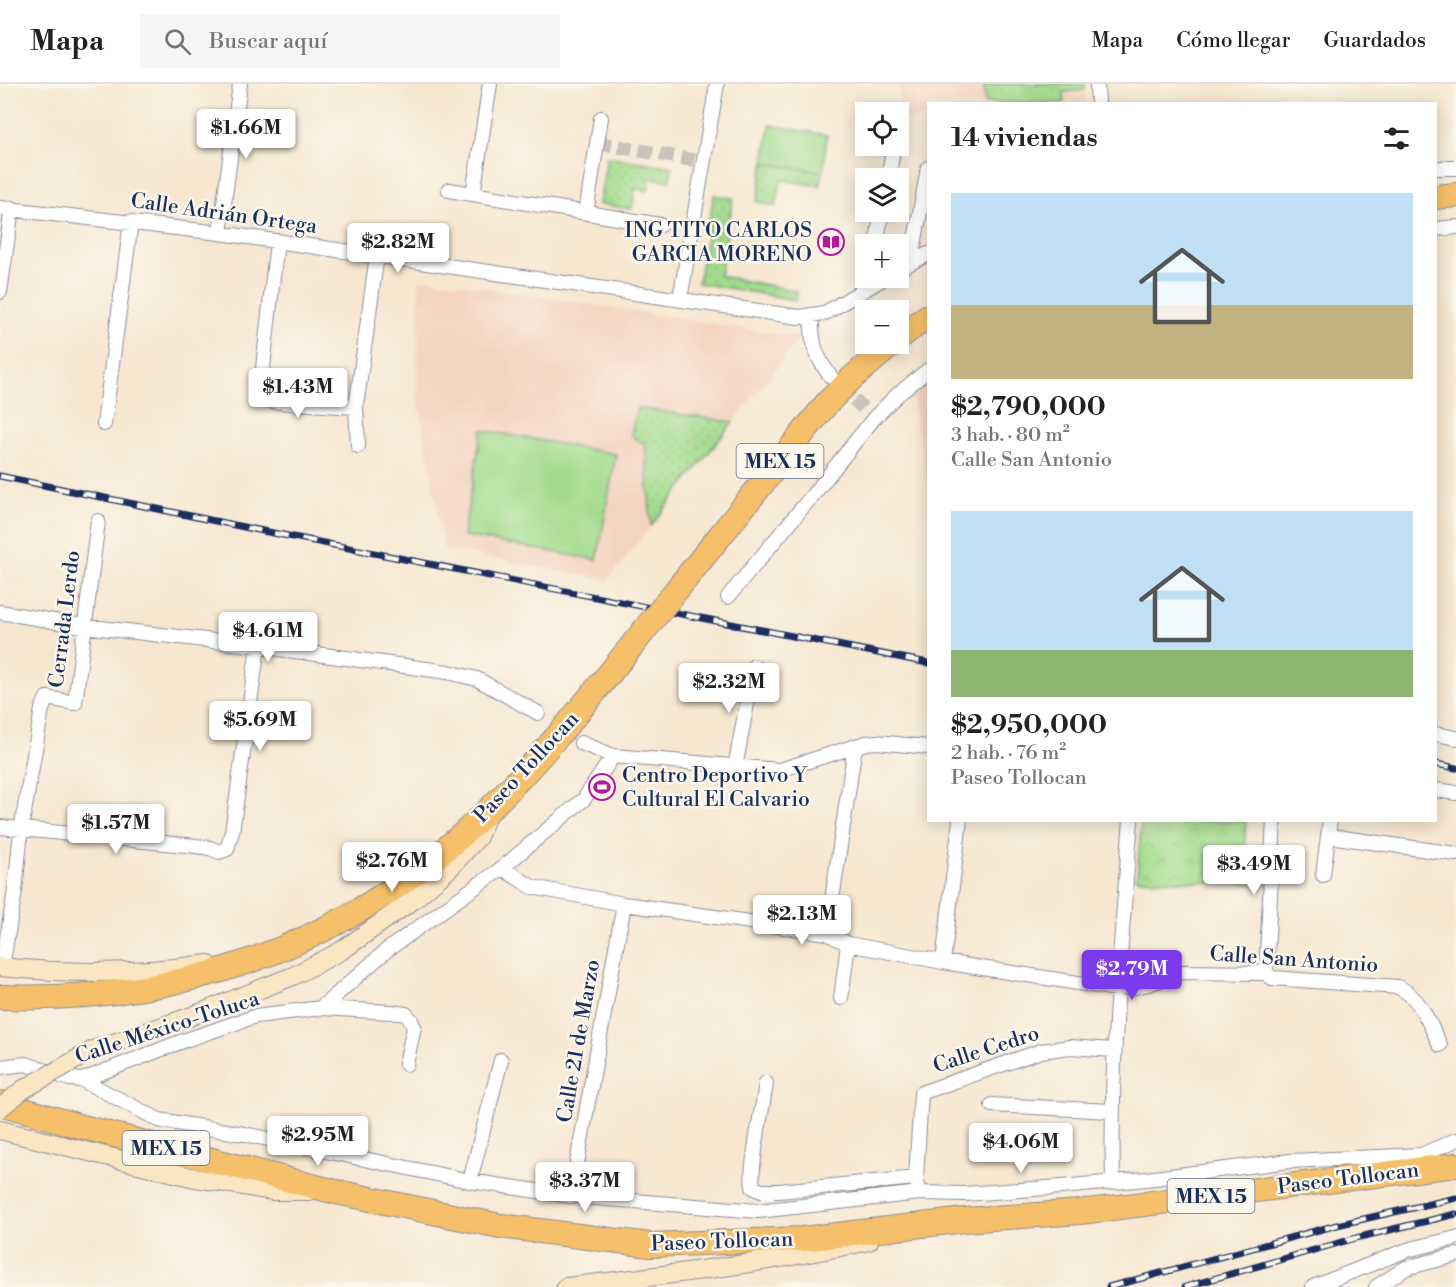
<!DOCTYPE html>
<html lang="es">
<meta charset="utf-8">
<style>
:root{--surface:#fff;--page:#f6f6f6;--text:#222;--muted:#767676;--line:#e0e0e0;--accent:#7c3aed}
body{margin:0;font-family:"Libre Bodoni",serif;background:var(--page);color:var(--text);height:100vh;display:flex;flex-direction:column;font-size:22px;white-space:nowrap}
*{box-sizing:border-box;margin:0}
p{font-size:20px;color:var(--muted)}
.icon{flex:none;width:33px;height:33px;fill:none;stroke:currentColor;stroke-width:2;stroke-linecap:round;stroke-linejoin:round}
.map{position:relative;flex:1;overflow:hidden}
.details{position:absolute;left:927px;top:18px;width:510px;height:720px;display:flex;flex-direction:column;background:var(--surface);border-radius:0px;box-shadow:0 3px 15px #0003}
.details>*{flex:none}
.fabs{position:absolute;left:855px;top:18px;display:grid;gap:12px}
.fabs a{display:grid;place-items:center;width:54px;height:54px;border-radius:0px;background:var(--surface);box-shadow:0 3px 15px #0003;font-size:30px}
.price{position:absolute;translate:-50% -51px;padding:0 14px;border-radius:6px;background:#fff;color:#222;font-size:20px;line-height:39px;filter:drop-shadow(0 2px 3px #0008)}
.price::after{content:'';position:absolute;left:50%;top:36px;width:18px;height:14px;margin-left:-9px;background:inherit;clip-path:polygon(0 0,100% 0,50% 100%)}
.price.on{background:var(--accent);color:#fff}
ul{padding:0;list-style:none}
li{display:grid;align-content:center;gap:12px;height:318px;padding:0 24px}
li span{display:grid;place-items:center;height:186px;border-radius:0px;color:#555}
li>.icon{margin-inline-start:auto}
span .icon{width:108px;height:108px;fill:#fffc;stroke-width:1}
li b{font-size:26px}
h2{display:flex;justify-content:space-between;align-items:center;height:72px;padding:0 24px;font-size:26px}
header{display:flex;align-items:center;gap:36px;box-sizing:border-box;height:84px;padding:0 30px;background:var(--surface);border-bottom:2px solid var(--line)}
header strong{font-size:28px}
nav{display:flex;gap:33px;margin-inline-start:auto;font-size:21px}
.search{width:420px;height:54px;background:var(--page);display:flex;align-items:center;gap:15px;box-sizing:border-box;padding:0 21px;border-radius:0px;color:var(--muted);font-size:22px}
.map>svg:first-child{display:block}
.built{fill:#f4d3c0}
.grass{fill:url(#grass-dots);stroke:#5f8576;stroke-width:1.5}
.park{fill:url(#park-crowns);stroke:#5f8576;stroke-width:1.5}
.pitch{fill:#a3db8d;stroke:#5f8576;stroke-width:1.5}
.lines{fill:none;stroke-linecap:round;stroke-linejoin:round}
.street-tunnel{stroke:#cbc2ba;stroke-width:14;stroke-dasharray:14 7;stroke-linecap:butt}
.street-casing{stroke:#898b98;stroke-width:16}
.secondary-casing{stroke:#898b98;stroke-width:20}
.highway-casing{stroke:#898b98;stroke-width:26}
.street{stroke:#fff;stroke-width:14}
.secondary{stroke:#fbe6c4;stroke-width:18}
.highway{stroke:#f6c06b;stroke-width:24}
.rail-casing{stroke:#1b2f5e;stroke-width:7}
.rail{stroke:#fbf7ec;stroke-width:4.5;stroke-dasharray:14;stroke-linecap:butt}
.secondary-bridge-casing{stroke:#898b98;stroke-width:20;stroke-linecap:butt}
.highway-bridge-casing{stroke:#898b98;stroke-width:26;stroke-linecap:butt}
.secondary-bridge{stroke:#fbe6c4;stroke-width:18}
.highway-bridge{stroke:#f6c06b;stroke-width:24}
.labels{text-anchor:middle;stroke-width:5;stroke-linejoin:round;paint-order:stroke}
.shield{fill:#fbf7ec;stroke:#5e6b89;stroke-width:1.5}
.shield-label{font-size:20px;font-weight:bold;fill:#1b2f5e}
.street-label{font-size:21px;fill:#1b2f5e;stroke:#fbf7ec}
.poi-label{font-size:21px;fill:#1b2f5e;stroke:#fbf7ec;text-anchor:end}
</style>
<header>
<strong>Mapa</strong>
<div class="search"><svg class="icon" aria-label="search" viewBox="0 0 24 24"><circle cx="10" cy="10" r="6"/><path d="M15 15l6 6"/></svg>Buscar aquí</div>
<nav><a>Mapa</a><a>Cómo llegar</a><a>Guardados</a></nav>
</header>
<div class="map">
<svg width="1456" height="1203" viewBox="0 0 1456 1203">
<defs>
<pattern id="grass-dots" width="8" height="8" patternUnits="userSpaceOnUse" patternTransform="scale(1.5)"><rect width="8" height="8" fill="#a3db8d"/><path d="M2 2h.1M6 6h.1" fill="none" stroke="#8cbc7c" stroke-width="1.8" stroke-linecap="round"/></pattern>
<pattern id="park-crowns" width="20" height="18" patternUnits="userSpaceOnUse" patternTransform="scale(1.5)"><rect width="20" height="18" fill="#a3db8d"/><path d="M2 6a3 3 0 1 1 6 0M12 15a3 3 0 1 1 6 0" fill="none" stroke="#8cbc7c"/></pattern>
</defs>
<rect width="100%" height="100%" fill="#fbf7ec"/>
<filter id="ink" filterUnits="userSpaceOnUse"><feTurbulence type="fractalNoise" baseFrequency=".0167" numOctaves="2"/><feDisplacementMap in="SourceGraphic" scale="12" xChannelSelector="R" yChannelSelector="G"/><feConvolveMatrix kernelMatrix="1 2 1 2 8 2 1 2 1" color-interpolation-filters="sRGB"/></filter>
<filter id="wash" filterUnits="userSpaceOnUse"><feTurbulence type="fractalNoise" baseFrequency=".008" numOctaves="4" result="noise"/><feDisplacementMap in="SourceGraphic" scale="24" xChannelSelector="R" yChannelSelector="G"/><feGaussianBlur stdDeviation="1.35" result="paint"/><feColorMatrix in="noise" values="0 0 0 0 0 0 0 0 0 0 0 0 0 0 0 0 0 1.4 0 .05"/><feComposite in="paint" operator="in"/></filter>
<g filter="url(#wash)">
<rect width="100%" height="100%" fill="#f7e7d1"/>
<path class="built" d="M899,0h186l1,19 -158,1v14l-28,2z
M427,195l339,53 34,6 -192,242 -164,-31 -27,-157 2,-112z
M928,296v112l-16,-100z"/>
<path class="grass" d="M607,73l65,10 -2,14 -20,-3 -2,13 -13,-2 -3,20 -33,-5z
M764,79l59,9 -3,14 -39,-6 -5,26 -19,-4z
M714,111l19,3 -13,78 77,15 -1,9 -98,-17z
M637,324l96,14 -82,104 -6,-81 -14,-10z"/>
<path class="park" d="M984,0h101v6l-21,2v11h-79z
M1141,737h105l-2,39 24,1 -2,24 -129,-6z"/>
<path class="pitch" d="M770,41l57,10 -4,37 -59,-9z
M482,346l134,24 -19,106 -134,-24z"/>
</g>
<g filter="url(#ink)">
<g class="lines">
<path class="street-tunnel" d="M598,59l106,19
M839,301l24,23"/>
<defs>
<path id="street" d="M1097,0l1,20
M1436,84h20
M888,94l5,-28
M449,106l211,35
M473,110l17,-110
M0,124l220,25 579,84 26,-4 59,-35
M586,129l15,-95
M1436,145l20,-2
M220,149l20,-149
M277,157l-17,154 3,4 14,3 79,5
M876,160l6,-32
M911,178l17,-94
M898,185l30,-15
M0,208l12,-84
M680,215l37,-215
M812,232c-1,26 3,40 19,61
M104,340l27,-202
M358,362l-2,-39 21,-152
M728,513l84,-101 62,-78 22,-22 32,-26
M0,528l83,14 175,20 190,26 29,7 61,34
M1436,650l20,4
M581,659l32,13 167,14 86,-27 10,-1 52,5
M735,684l19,-102
M1436,706l20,3
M0,743l196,19 14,2 9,4 8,-3 5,-17 26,-186
M1329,752l127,18
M502,784l30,19 92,17 203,29 21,11 95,18 174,27c14,-1 27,-3 40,-8 8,-3 13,-8 23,-9l86,1 6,5 126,9c23,10 31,37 42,58
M1323,791l7,-55
M624,820l-53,292 187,15 162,-18
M827,849l28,-187
M943,878l17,-142
M2,883l13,-76 6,-61 21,-121 5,-11 28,5 23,-182
M1266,889l8,-153
M841,914l7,-54
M321,924l70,4 15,2 5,6 3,7 -8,37
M1113,966l-43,-3 -29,4 -120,42 -5,85 4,15 45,1 96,-7 85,-8 144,-18 131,-6 35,-15
M0,983l26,-3 44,15 12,1 101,-39 73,-25 65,-8 66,-58 115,-82 82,-69 29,-43
M82,996l77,40 85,14 226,47 101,15
M766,999c-3,24 -17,85 -13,104l8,4h18l137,-13
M992,1021l119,6
M470,1097l31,-121
M1113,1098c-3,-121 8,-241 18,-362
M1313,1203l94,-37 49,-12
M1376,1203l30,-19 50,-13"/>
<path id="secondary" d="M0,883c69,7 139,7 208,-3
M293,892l48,-25 72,-51 36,-31 29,-32 9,-22
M0,1046l195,48 77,13h37
M566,1203c101,-12 203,-24 303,-46"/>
<path id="highway" d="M1436,113l20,-2
M898,254l30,-22
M678,504l150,-186 24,-24 40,-34
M0,913c173,6 332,-46 462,-162 72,-65 132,-142 192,-217
M0,1019l75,22 257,66 168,35 150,19 152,-6 163,-19 115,-8 376,-47"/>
</defs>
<use href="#street" class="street-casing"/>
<use href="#secondary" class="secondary-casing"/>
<use href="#highway" class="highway-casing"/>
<use href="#street" class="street"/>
<use href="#secondary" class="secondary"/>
<use href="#highway" class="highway"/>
<defs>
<path id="rail" d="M0,392l263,55 665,132
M1436,680l20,4
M1109,1203l228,-62 119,-27
M1185,1203l171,-49 100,-24"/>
</defs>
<use href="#rail" class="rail-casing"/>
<use href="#rail" class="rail"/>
<defs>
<path id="secondary-bridge" d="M0,1024l24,-19 69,-39 99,-34 101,-40"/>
<path id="highway-bridge" d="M654,534l24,-30"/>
</defs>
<use href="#secondary-bridge" class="secondary-bridge-casing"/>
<use href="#highway-bridge" class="highway-bridge-casing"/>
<use href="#secondary-bridge" class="secondary-bridge"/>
<use href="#highway-bridge" class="highway-bridge"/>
</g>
</g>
<defs>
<symbol id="library-ring" viewBox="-11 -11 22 22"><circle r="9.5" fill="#fbf7ec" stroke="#b5179e" stroke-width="1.5"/><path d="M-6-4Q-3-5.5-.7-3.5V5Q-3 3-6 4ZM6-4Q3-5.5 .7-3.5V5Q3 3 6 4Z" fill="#b5179e"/></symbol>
<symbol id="stadium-ring" viewBox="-11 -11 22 22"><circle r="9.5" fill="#fbf7ec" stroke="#b5179e" stroke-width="1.5"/><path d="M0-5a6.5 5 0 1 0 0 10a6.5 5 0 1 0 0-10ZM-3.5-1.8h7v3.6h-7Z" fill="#b5179e"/></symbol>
</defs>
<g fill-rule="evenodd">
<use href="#library-ring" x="816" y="143" width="30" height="30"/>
<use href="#stadium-ring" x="587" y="688" width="30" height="30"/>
</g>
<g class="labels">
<g class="shield">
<rect x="736.5" y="360" width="87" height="34" rx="4.5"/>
<rect x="122.5" y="1047" width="87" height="34" rx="4.5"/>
<rect x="1167.5" y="1095" width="87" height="34" rx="4.5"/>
</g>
<g class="shield-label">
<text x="780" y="384">MEX 15</text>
<text x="166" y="1071">MEX 15</text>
<text x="1211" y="1119">MEX 15</text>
</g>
<g class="street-label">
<text transform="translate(224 129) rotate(8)" y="7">Calle Adrián Ortega</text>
<text transform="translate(64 535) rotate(-83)" y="7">Cerrada Lerdo</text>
<text transform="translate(526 683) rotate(-47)" y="7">Paseo Tollocan</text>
<text transform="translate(1294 875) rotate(4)" y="7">Calle San Antonio</text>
<text transform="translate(167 943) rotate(-18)" y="7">Calle México-Toluca</text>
<text transform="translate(578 957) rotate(-80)" y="7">Calle 21 de Marzo</text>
<text transform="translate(986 965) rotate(-18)" y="7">Calle Cedro</text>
<text transform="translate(1348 1094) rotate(-7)" y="7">Paseo Tollocan</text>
<text transform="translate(722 1157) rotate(-2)" y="7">Paseo Tollocan</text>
</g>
<g class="poi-label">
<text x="812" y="153">ING TITO CARLOS<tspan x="812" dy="24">GARCIA MORENO</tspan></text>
<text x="622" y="698" text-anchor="start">Centro Deportivo Y<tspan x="622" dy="24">Cultural El Calvario</tspan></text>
</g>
</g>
</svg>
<div class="fabs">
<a><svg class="icon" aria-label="locate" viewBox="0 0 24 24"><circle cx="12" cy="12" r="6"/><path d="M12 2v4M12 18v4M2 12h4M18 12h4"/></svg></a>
<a><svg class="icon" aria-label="layers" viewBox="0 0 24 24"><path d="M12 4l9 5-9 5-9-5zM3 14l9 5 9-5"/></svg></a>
<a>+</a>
<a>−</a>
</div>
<b class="price" style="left:246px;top:76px">$1.66M</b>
<b class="price" style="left:398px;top:190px">$2.82M</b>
<b class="price" style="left:298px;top:335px">$1.43M</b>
<b class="price" style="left:268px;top:579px">$4.61M</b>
<b class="price" style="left:729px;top:630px">$2.32M</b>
<b class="price" style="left:260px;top:668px">$5.69M</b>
<b class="price" style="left:116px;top:771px">$1.57M</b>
<b class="price" style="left:392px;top:809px">$2.76M</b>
<b class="price" style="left:1254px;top:812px">$3.49M</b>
<b class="price" style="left:802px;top:862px">$2.13M</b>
<b class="price on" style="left:1132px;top:917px">$2.79M</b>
<b class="price" style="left:318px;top:1083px">$2.95M</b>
<b class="price" style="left:1021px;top:1090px">$4.06M</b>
<b class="price" style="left:585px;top:1129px">$3.37M</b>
<section class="details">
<h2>14 viviendas<svg class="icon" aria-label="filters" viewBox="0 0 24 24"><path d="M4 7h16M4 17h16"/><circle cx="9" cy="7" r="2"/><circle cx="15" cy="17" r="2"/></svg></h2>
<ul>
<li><span style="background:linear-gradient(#bfe0f5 60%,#c2b280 0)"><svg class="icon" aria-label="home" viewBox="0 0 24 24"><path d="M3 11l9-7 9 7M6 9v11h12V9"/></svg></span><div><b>$2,790,000</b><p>3 hab. · 80 m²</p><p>Calle San Antonio</p></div></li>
<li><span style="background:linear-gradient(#bfe0f5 75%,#8fb573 0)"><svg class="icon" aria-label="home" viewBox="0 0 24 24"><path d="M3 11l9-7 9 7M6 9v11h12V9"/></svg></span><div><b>$2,950,000</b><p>2 hab. · 76 m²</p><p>Paseo Tollocan</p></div></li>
</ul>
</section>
</div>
